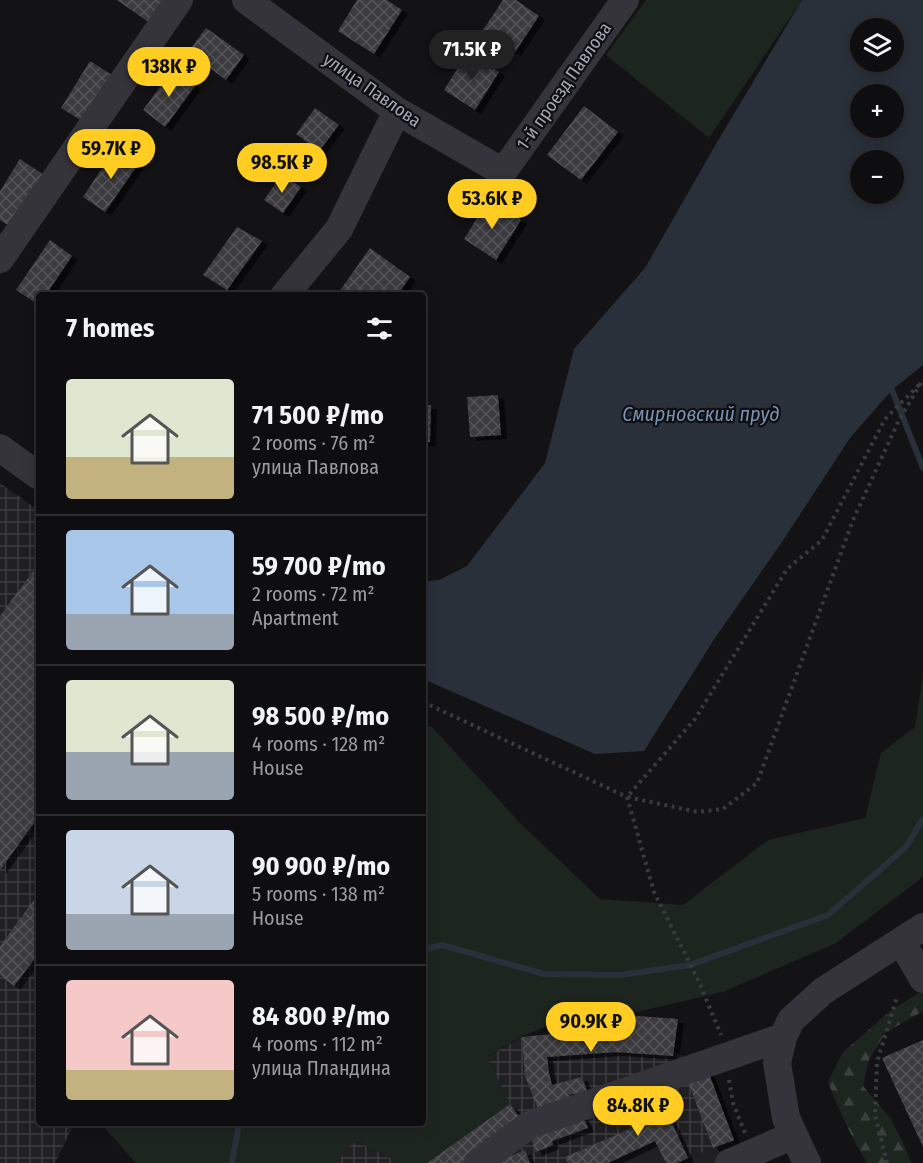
<!DOCTYPE html>
<meta charset="utf-8">
<style>
:root{--surface:#0e0e10;--page:#1c1c1e;--text:#f1f3f6;--muted:#9b9c9f;--line:#2e2e30;--accent:#ffcd22}
body{margin:0;font-family:"Fira Sans Condensed",sans-serif;background:var(--page);color:var(--text);height:100vh;display:flex;flex-direction:column;font-size:22px;white-space:nowrap}
*{box-sizing:border-box;margin:0}
p{font-size:20px;color:var(--muted)}
.icon{flex:none;width:33px;height:33px;fill:none;stroke:currentColor;stroke-width:2;stroke-linecap:round;stroke-linejoin:round}
.map{position:relative;flex:1;overflow:hidden}
.side{position:absolute;left:36px;top:292px;width:390px;height:834px;display:flex;flex-direction:column;background:var(--surface);border-radius:6px;box-shadow:0 3px 15px #0003,0 0 0 2px var(--line)}
.side>*{flex:none}
.tools{position:absolute;left:850px;top:18px;display:grid;gap:12px}
.tools a{display:grid;place-items:center;width:54px;height:54px;border-radius:50%;background:var(--surface);box-shadow:0 3px 15px #0003,0 0 0 2px var(--line);font-size:30px}
.price{position:absolute;translate:-50% -51px;padding:0 14px;border-radius:21px;background:var(--accent);color:#111;font-size:20px;line-height:39px;filter:drop-shadow(0 2px 3px #0008)}
.price::after{content:'';position:absolute;left:50%;top:36px;width:18px;height:14px;margin-left:-9px;background:inherit;clip-path:polygon(0 0,100% 0,50% 100%)}
.price.active{background:#222;color:#fff}
ul{padding:0;list-style:none}
li{display:flex;align-items:center;gap:18px;height:150px;padding:0 30px}
li+li{border-top:2px solid var(--line)}
li span{display:grid;place-items:center;flex:none;width:168px;height:120px;border-radius:6px;color:#555}
li>.icon{margin-inline-start:auto}
span .icon{width:72px;height:72px;fill:#fffc;stroke-width:1}
li b{font-size:26px}
h2{display:flex;justify-content:space-between;align-items:center;height:72px;padding:0 30px;font-size:26px}
.map>svg:first-child{display:block}
.built{fill:#201f22}
.industrial{fill:url(#industrial-grid)}
.grass{fill:#1d251f}
.forest{fill:url(#forest-firs)}
.water{fill:#29303a;fill-rule:evenodd}
.lines{fill:none;stroke-linecap:round;stroke-linejoin:round}
.stream{stroke:#29303a;stroke-width:6}
.building{fill:url(#building-cross-hatch);filter:url(#shadow)}
.path{stroke:#3a3b42;stroke-width:4;stroke-dasharray:3 4.5;stroke-linecap:butt}
.minor{stroke:#34343a;stroke-width:28}
.labels{text-anchor:middle;stroke-width:4.5;stroke-linejoin:round;paint-order:stroke}
.street-label{font-size:18px;fill:#a4a7b7;stroke:#0f0e10}
.water-label{font-size:20px;font-style:italic;fill:#7891b5;stroke:#0f0e10}
</style>
<div class="map">
<svg width="923" height="1163" viewBox="0 0 923 1163">
<defs>
<pattern id="industrial-grid" width="8" height="8" patternUnits="userSpaceOnUse" patternTransform="scale(1.5)"><rect width="8" height="8" fill="#201f22"/><path d="M0 4h8M4 0v8" fill="none" stroke="#3d3d40"/></pattern>
<pattern id="forest-firs" width="22" height="20" patternUnits="userSpaceOnUse" patternTransform="scale(1.5)"><rect width="22" height="20" fill="#1d251f"/><path d="M5 1l3.5 6h-7zM16 11l3.5 6h-7z" fill="#3b423d"/></pattern>
<pattern id="building-cross-hatch" width="8" height="8" patternUnits="userSpaceOnUse" patternTransform="scale(1.5)"><rect width="8" height="8" fill="#3b3b40"/><path d="M0 0l8 8M0 8l8-8" fill="none" stroke="#545459"/></pattern>
<filter id="shadow"><feDropShadow dx="6" dy="4" stdDeviation="0" flood-color="#0009"/></filter>
</defs>
<rect width="100%" height="100%" fill="#131315"/>
<path class="built" d="M734,1140l11,23h-68l36,-15z
M655,1141l11,22h-58z"/>
<path class="industrial" d="M0,483l39,28v613h35l-19,39h-55z
M636,1016l42,3 -4,32 34,20 5,77 -36,15 -22,-22 -47,22h-181l83,-58 -23,-48 35,-20 96,-9h17z
M356,1141l43,22h-60l5,-13z"/>
<path class="grass" d="M646,0h156l-93,138 -103,-83z
M923,675v200l-4,5 -83,63 -113,49 -87,20 -69,6 -47,19 -33,20 23,47 -83,59h-28l-42,-22 -13,9 -5,13h-203l-35,-39h322v-399l9,2 88,96 80,76 83,6 85,-65 97,-22 16,-65 34,-26z"/>
<path class="forest" d="M923,990v21l-38,22 -16,27 -6,26 28,33 15,30 5,14h-44c-16,-26 -28,-53 -39,-81l15,-30 46,-40z"/>
<path class="water" d="M802,0h121v365l-31,25 -42,48 -68,104 -67,96 -71,113 -49,3 -172,-75v-97l16,-2 28,-14 78,-103 29,-114 71,-81 71,-124zM861,28h33v34h-33zM861,94h33v34h-33zM861,160h33v34h-33z"/>
<g class="lines">
<path class="stream" d="M892,390l31,78
M423,950l19,-5 102,29 77,1 69,-10 138,-50 78,-68 17,-28
M232,1163l7,-39"/>
</g>
<path class="building" d="M117,0h49l-12,26z
M357,0h30l15,10 -28,44 -36,-23z
M503,0h13l23,16 -24,36 -32,-22z
M206,28l38,27 -18,25 -38,-28z
M468,52l31,20 -24,38 -31,-20z
M90,61l22,14 -30,46 -21,-13z
M173,69l22,17 -30,41 -22,-17z
M584,106l34,26 -37,48 -34,-25z
M315,108l24,17 -20,26 -23,-17z
M116,147l23,16 -34,49 -22,-15z
M20,159l24,16 -33,52 -11,-7v-29z
M282,174l19,13 -18,26 -19,-13z
M489,199l32,21 -25,40 -32,-21z
M237,227l25,14 -35,49 -24,-15z
M50,240l22,16 -27,40h-6v9l-23,-15z
M370,248l40,29 -13,19h-61z
M498,395l3,40 -31,2 -3,-40z
M423,405h8l-1,37h-7z
M34,570l5,4v242l-39,54v-254z
M34,900l5,3v50l-25,33 -14,-11v-29z
M636,1016l42,3 -5,37 -57,-4 -69,5 2,16 3,12 30,-8 5,14 -18,4 1,4 -32,10 -13,-33 -3,-39 96,-9h17z
M923,1040v107l-41,-89z
M708,1071l26,69 -21,8 -26,-69z
M656,1088l32,70 -11,5h-11l-11,-22 -47,22h-40l-3,-6 81,-35 -11,-25z
M510,1104l12,17 -59,42h-36z
M581,1112l7,16 -36,13 1,4 -17,7 -7,-19z
M525,1150l5,13h-35z"/>
<g class="lines">
<path class="path" d="M921,383l-22,37 -46,100 -96,263 -34,26 -25,3 -71,-15 68,-78 92,-150 35,-29 63,-121 36,-36 2,-1
M423,702l204,95 27,95 45,90 22,53
M729,1080l4,23 12,30
M887,1163l-12,-48 2,-53 20,-65"/>
<path class="minor" d="M246,0l151,111 106,61 122,-172
M0,259l179,-259
M284,296l55,-67 58,-118
M0,448l39,28
M901,941l22,38
M478,1163l51,-38 254,-88
M729,1163l65,-28
M807,1163l-21,-45 -9,-55 6,-26 8,-17 32,-29 100,-64"/>
</g>
<g class="labels">
<g class="street-label">
<text transform="translate(564 86) rotate(-55)" y="6">1-й проезд Павлова</text>
<text transform="translate(372 90) rotate(35)" y="6">улица Павлова</text>
</g>
<g class="water-label">
<text x="701" y="421">Смирновский пруд</text>
</g>
</g>
</svg>
<div class="tools">
<a><svg class="icon" aria-label="layers" viewBox="0 0 24 24"><path d="M12 4l9 5-9 5-9-5zM3 14l9 5 9-5"/></svg></a>
<a>+</a>
<a>−</a>
</div>
<b class="price active" style="left:472px;top:81px">71.5K ₽</b>
<b class="price" style="left:169px;top:98px">138K ₽</b>
<b class="price" style="left:111px;top:180px">59.7K ₽</b>
<b class="price" style="left:282px;top:194px">98.5K ₽</b>
<b class="price" style="left:492px;top:230px">53.6K ₽</b>
<b class="price" style="left:591px;top:1053px">90.9K ₽</b>
<b class="price" style="left:638px;top:1137px">84.8K ₽</b>
<section class="side">
<h2>7 homes<svg class="icon" aria-label="filters" viewBox="0 0 24 24"><path d="M4 7h16M4 17h16"/><circle cx="9" cy="7" r="2"/><circle cx="15" cy="17" r="2"/></svg></h2>
<ul>
<li><span style="background:linear-gradient(#dfe7d0 65%,#c2b280 0)"><svg class="icon" aria-label="home" viewBox="0 0 24 24"><path d="M3 11l9-7 9 7M6 9v11h12V9"/></svg></span><div><b>71 500 ₽/mo</b><p>2 rooms · 76 m²</p><p>улица Павлова</p></div></li>
<li><span style="background:linear-gradient(#a9c7e8 70%,#9aa5b1 0)"><svg class="icon" aria-label="home" viewBox="0 0 24 24"><path d="M3 11l9-7 9 7M6 9v11h12V9"/></svg></span><div><b>59 700 ₽/mo</b><p>2 rooms · 72 m²</p><p>Apartment</p></div></li>
<li><span style="background:linear-gradient(#dfe7d0 60%,#9aa5b1 0)"><svg class="icon" aria-label="home" viewBox="0 0 24 24"><path d="M3 11l9-7 9 7M6 9v11h12V9"/></svg></span><div><b>98 500 ₽/mo</b><p>4 rooms · 128 m²</p><p>House</p></div></li>
<li><span style="background:linear-gradient(#c9d6e8 70%,#9aa5b1 0)"><svg class="icon" aria-label="home" viewBox="0 0 24 24"><path d="M3 11l9-7 9 7M6 9v11h12V9"/></svg></span><div><b>90 900 ₽/mo</b><p>5 rooms · 138 m²</p><p>House</p></div></li>
<li><span style="background:linear-gradient(#f6c9c9 75%,#c2b280 0)"><svg class="icon" aria-label="home" viewBox="0 0 24 24"><path d="M3 11l9-7 9 7M6 9v11h12V9"/></svg></span><div><b>84 800 ₽/mo</b><p>4 rooms · 112 m²</p><p>улица Пландина</p></div></li>
</ul>
</section>
</div>
